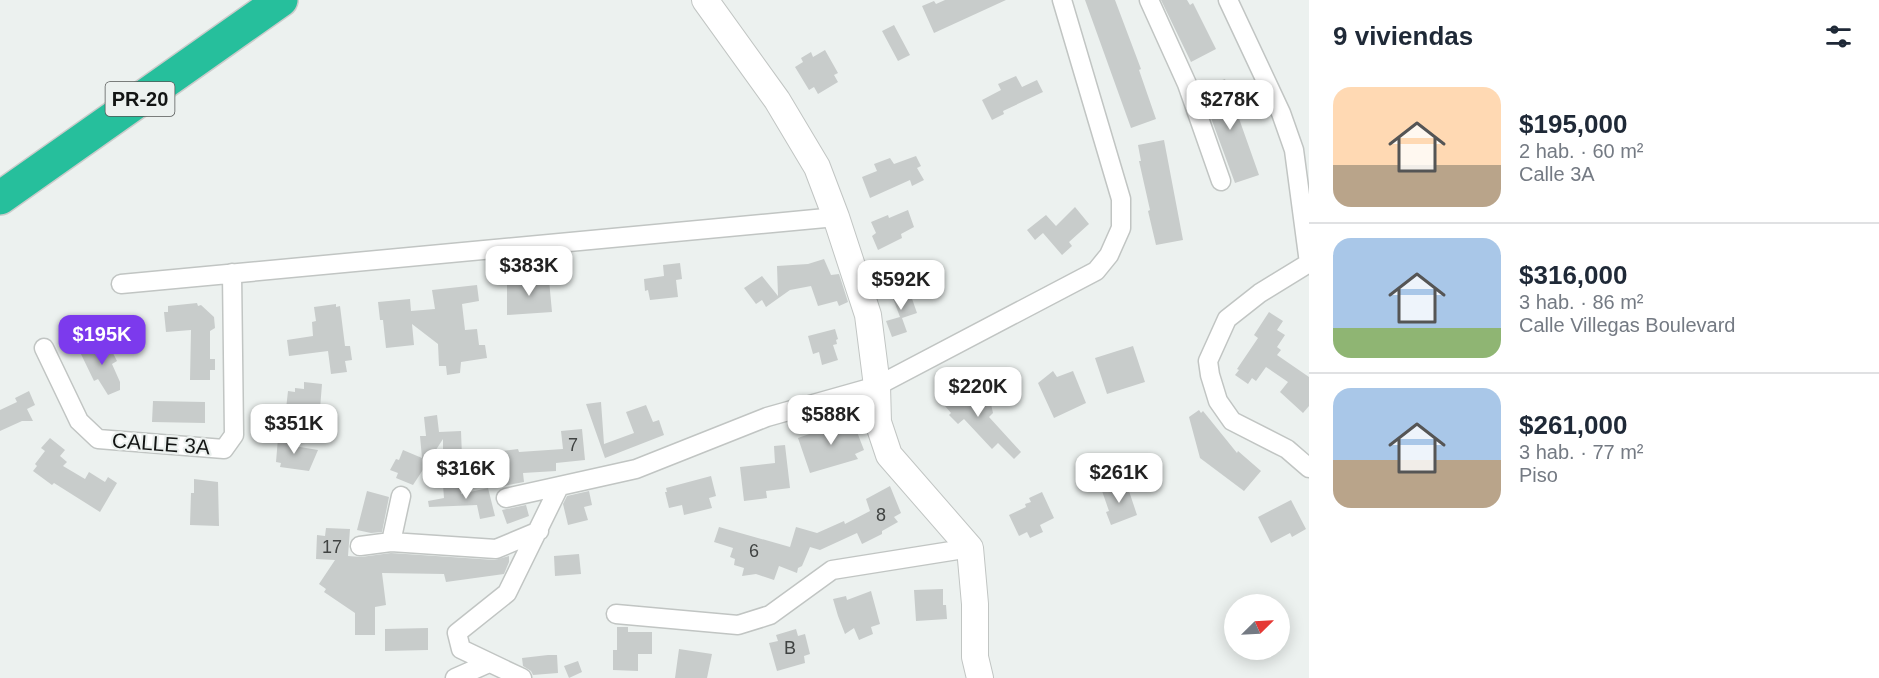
<!DOCTYPE html>
<html lang="es">
<meta charset="utf-8">
<style>
:root{--surface:#fff;--page:#f2f2f3;--text:#1f2937;--muted:#747a83;--line:#e0e1e3;--accent:#7c3aed}
body{margin:0;font-family:Helvetica,sans-serif;background:var(--page);color:var(--text);height:100vh;display:flex;flex-direction:column;font-size:22px;white-space:nowrap}
*{box-sizing:border-box;margin:0}
p{font-size:20px;color:var(--muted)}
.icon{flex:none;width:33px;height:33px;fill:none;stroke:currentColor;stroke-width:2;stroke-linecap:round;stroke-linejoin:round}
.map{position:relative;flex:1;overflow:hidden}
.details{display:flex;flex-direction:column;background:var(--surface);width:570px}
.details>*{flex:none}
.needle{width:39px;rotate:66deg}
.tools{position:absolute;left:1224px;top:594px;display:grid;gap:12px}
.tools a{display:grid;place-items:center;width:66px;height:66px;border-radius:50%;background:var(--surface);box-shadow:0 3px 15px #0003;font-size:30px}
.price{position:absolute;translate:-50% -51px;padding:0 14px;border-radius:12px;background:#fff;color:#222;font-size:20px;line-height:39px;filter:drop-shadow(0 2px 3px #0008)}
.price::after{content:'';position:absolute;left:50%;top:36px;width:18px;height:14px;margin-left:-9px;background:inherit;clip-path:polygon(0 0,100% 0,50% 100%)}
.price.on{background:var(--accent);color:#fff}
ul{padding:0;list-style:none}
li{display:flex;align-items:center;gap:18px;height:150px;padding:0 24px}
li+li{border-top:2px solid var(--line)}
li span{display:grid;place-items:center;flex:none;width:168px;height:120px;border-radius:18px;color:#555}
li>.icon{margin-inline-start:auto}
span .icon{width:72px;height:72px;fill:#fffc;stroke-width:1}
li b{font-size:26px}
h2{display:flex;justify-content:space-between;align-items:center;height:72px;padding:0 24px;font-size:26px}
main{display:flex;flex:1;min-height:0}
.map>svg:first-child{display:block}
.building{fill:#c8cccb}
.lines{fill:none;stroke-linecap:round;stroke-linejoin:round}
.street-casing{stroke:#c1c5c3;stroke-width:21}
.secondary-casing{stroke:#c1c5c3;stroke-width:28}
.highway-casing{stroke:#cbcccb;stroke-width:36}
.street{stroke:#fff;stroke-width:18}
.secondary{stroke:#fff;stroke-width:26}
.highway{stroke:#26bf9c;stroke-width:33}
.labels{text-anchor:middle;stroke-width:4.5;stroke-linejoin:round;paint-order:stroke}
.number-label{font-size:18px;fill:#404342}
.shield{fill:#ecf1ef;stroke:#545756;stroke-width:1.5}
.shield-label{font-size:20px;font-weight:bold;fill:#131514}
.street-label{font-size:21px;fill:#131514;stroke:#ecf1ef}
</style>
<main>
<div class="map">
<svg width="1309" height="678" viewBox="0 0 1309 678">
<rect width="100%" height="100%" fill="#ecf1ef"/>
<path class="building" d="M945,0h61l-72,33 -12,-27 12,-5 2,3z
M1085,0h30l26,69 -2,1 17,49 -25,9z
M1161,0h26l3,5 3,-2 23,46 -25,13z
M894,25l16,30 -12,6 -16,-30z
M825,50l13,23 -4,2 4,7 -20,12 -4,-7 -5,3 -14,-23 8,-5 -2,-4 10,-6 2,5z
M1016,76l6,11 15,-7 6,12 -40,19 1,3 -12,6 -10,-20 19,-10 -3,-6z
M1225,79l34,96 -24,8 -35,-95z
M1164,140l19,100 -27,5 -8,-34 2,-1 -11,-49h2l-3,-16z
M916,156l5,10 -4,2 7,12 -12,6 -2,-6 -40,18 -8,-21 15,-6 -3,-7 16,-6 4,6z
M1075,207l14,17 -20,18 3,4 -10,9 -19,-22 -8,7 -8,-10 19,-15 10,11z
M908,210l6,17 -13,7 1,4 -24,12 -6,-14 4,-3 -5,-11 17,-7 1,3z
M824,259l7,16 8,-1 9,28 -9,4 -2,-5 -19,5 -7,-20 -21,4 -24,17 -4,-7 -6,4 -12,-16 18,-12 16,20 -1,-30 31,-2z
M680,263l2,16 -6,1 2,17 -28,3 -2,-10 -3,1 -1,-12 20,-3 -1,-11z
M549,280l3,32 -45,3v-33z
M477,285l2,16 -17,3 3,26 12,-1 2,16h6l2,13 -26,4 -1,11 -13,2 -1,-9h-7l-1,-22 -26,-20 2,21 -28,3 -3,-28h-3l-2,-18 32,-3 1,12 24,-2 -3,-19z
M908,287l9,26 -15,5 5,14 -15,5 -6,-16 14,-4 -9,-24z
M197,303l1,3 3,-1 13,12 1,11 -5,3v28h5v11h-5v10h-20l1,-50 -25,2 -2,-20h4v-6z
M336,304v3l4,-1 5,40h5l2,14 -7,1 2,11 -16,2 -3,-23 -39,5 -2,-16 26,-4 -1,-14 4,-1 -2,-14z
M1269,312l14,9 -6,9 8,5 -8,12 4,3 -4,5 32,22v29l-6,7 -23,-21 8,-10 -22,-15 -10,14 -4,-3 -4,6 -13,-9 4,-5 -2,-1 21,-31 -4,-3z
M835,329l3,10 -2,1 1,4 -4,1 5,15 -16,5 -3,-13 -6,2 -5,-18z
M102,339l7,13 3,-1 5,10 -5,3 8,18v8l-12,5 -10,-16 -4,2 -15,-31z
M1133,346l12,36 -38,12 -12,-36z
M1053,371l4,6 16,-6 13,32 -32,15 -16,-35z
M304,382l18,2 -2,25h-5l-1,11 -14,-1 1,-9 -15,-1 2,-18 7,1v-4l9,1z
M975,386l16,18 2,9 -4,4 32,35 -7,7 -16,-16 -6,6 -28,-30 -6,5 -9,-9 2,-2 -11,-13 12,-11 9,10z
M29,391l6,14 -8,4 6,12h-11l-22,10v-21l17,-8 -2,-4z
M153,401l52,1v21l-53,-1z
M601,402l3,42 30,-11 -8,-21 20,-7 7,17 6,-2 5,15 -59,23 -19,-54z
M1199,410l2,3 2,-2 34,42 1,-2 23,20 -17,20 -44,-33 -11,-41z
M437,415l2,17 22,-1 1,26 -19,1v-19l-30,46 -17,-7 2,-5 -8,-3 6,-11 3,1 4,-10 19,8 -2,-22h6l-2,-19z
M852,419l12,31 -9,4 3,5 -48,14 -12,-35z
M582,429l3,31 -29,3v8l-33,2 1,9 -26,5 -4,-31 9,-1 -1,-4 16,-2 1,3 44,-3 -2,-18z
M50,438l15,12 -5,6 7,6 -4,4 22,13 4,-7 16,10 3,-5 9,6 -17,29 -46,-29 -2,2 -19,-14 4,-5 -2,-2 10,-13 -4,-3z
M278,438l16,1v7l24,4 -9,21 -29,-4 1,-4 -5,-1z
M785,445l5,43 -24,3 1,7 -23,3 -4,-34 35,-4 -1,-17z
M711,476l5,20 -7,2 3,10 -28,7 -2,-10 -13,3 -4,-16h2l-1,-4z
M194,479l24,3 1,44 -29,-1 1,-32h3z
M1126,482l11,33 -26,10 -5,-13 3,-1 -7,-20z
M461,484v10l27,-6 7,28 -15,3 -3,-14 -48,2 -1,-6 16,-3 -1,-13z
M890,486l11,27 -7,4 4,5 -16,9v3l-20,10 -5,-11 -37,17 -10,-3 -8,19 -4,2 -1,5 -18,-7 -5,14 -18,-6 -14,2 2,-8 -10,-3 1,-6 -5,-2 3,-9 -19,-6 5,-15 71,20 6,-20 21,6 27,-12 1,3 25,-13 -4,-12z
M367,491l22,6 -7,35 -11,1 -14,-3z
M589,491l3,14 -8,2 4,13 -20,5 -5,-21 4,-8z
M1042,492l12,26 -14,7 3,7 -13,6 -3,-6 -8,4 -10,-21 17,-8 -1,-3 6,-2 -2,-4z
M1291,500l15,29 -14,8 -2,-4 -19,10 -13,-26z
M526,505l3,11 -22,8 -5,-14z
M326,528l24,1 -2,27 13,1 30,-4 104,7 14,-4v6l-5,12 -58,8 -2,-8 -62,-1 4,32 -11,2v28h-20v-22l-31,-21 2,-3 -7,-5 16,-24 -19,-1 1,-24 8,1z
M579,554l2,20 -26,2 -1,-20z
M943,589v16h3l1,14 -31,2 -2,-31z
M871,591l9,33 -9,3 2,7 -14,6 -5,-12 -9,6 -7,-18 -5,-17 13,-3 1,4z
M617,627h11v5h24v22h-14v17l-25,-1v-20h4z
M428,628v22l-43,1v-22z
M796,629l2,7 7,-2 5,20 -6,2 1,7 -28,8 -8,-28 9,-2 -2,-6z
M679,649l33,5 -5,24h-32z
M548,655h9l1,18 -25,2 -2,-4 -8,-5 -1,-8z
M578,661l4,11 -13,6 -5,-12z"/>
<g class="lines">
<defs>
<path id="street" d="M1149,0l38,84 34,97
M1228,0l53,113 13,37 15,113
M1309,263l-49,30 -33,26 -19,42 2,14 8,26 14,20 55,28 22,19
M121,284l715,-67
M44,348l35,73 19,18 126,10 10,-14 -2,-162
M506,498l130,-29 131,-52 110,-31 219,-115 13,-16 12,-27v-29l-59,-199
M391,542l10,-46
M360,546l31,-4 105,7 43,-18
M616,614l122,11 32,-10 62,-45 138,-22
M455,678l34,-15
M522,678l-61,-29 -4,-16 50,-40 52,-106"/>
<path id="secondary" d="M705,0l72,100 40,67 19,50 32,98 9,71 1,36 11,33 81,93 5,56v53l5,21"/>
<path id="highway" d="M0,198l281,-198"/>
</defs>
<use href="#street" class="street-casing"/>
<use href="#secondary" class="secondary-casing"/>
<use href="#highway" class="highway-casing"/>
<use href="#street" class="street"/>
<use href="#secondary" class="secondary"/>
<use href="#highway" class="highway"/>
</g>
<g class="labels">
<g class="number-label">
<text x="573" y="451">7</text>
<text x="881" y="521">8</text>
<text x="332" y="553">17</text>
<text x="754" y="557">6</text>
<text x="790" y="654">B</text>
</g>
<rect class="shield" x="105.5" y="82" width="69" height="34" rx="4.5"/>
<g class="shield-label">
<text x="140" y="106">PR-20</text>
</g>
<g class="street-label">
<text transform="translate(161 444) rotate(4)" y="7">CALLE 3A</text>
</g>
</g>
</svg>
<div class="tools">
<a><svg class="needle" viewBox="-14 -14 28 28"><path d="M0-13l5 13h-10z" fill="#e53935"/><path d="M0 13l5-13h-10z" fill="#747a83"/></svg></a>
</div>
<b class="price" style="left:1230px;top:131px">$278K</b>
<b class="price" style="left:529px;top:297px">$383K</b>
<b class="price" style="left:901px;top:311px">$592K</b>
<b class="price on" style="left:102px;top:366px">$195K</b>
<b class="price" style="left:978px;top:418px">$220K</b>
<b class="price" style="left:831px;top:446px">$588K</b>
<b class="price" style="left:294px;top:455px">$351K</b>
<b class="price" style="left:466px;top:500px">$316K</b>
<b class="price" style="left:1119px;top:504px">$261K</b>
</div>
<section class="details">
<h2>9 viviendas<svg class="icon" aria-label="filters" viewBox="0 0 24 24"><path d="M4 7h16M4 17h16"/><circle cx="9" cy="7" r="2"/><circle cx="15" cy="17" r="2"/></svg></h2>
<ul>
<li><span style="background:linear-gradient(#ffd9b3 65%,#b9a48a 0)"><svg class="icon" aria-label="home" viewBox="0 0 24 24"><path d="M3 11l9-7 9 7M6 9v11h12V9"/></svg></span><div><b>$195,000</b><p>2 hab. · 60 m²</p><p>Calle 3A</p></div></li>
<li><span style="background:linear-gradient(#a9c7e8 75%,#8fb573 0)"><svg class="icon" aria-label="home" viewBox="0 0 24 24"><path d="M3 11l9-7 9 7M6 9v11h12V9"/></svg></span><div><b>$316,000</b><p>3 hab. · 86 m²</p><p>Calle Villegas Boulevard</p></div></li>
<li><span style="background:linear-gradient(#a9c7e8 60%,#b9a48a 0)"><svg class="icon" aria-label="home" viewBox="0 0 24 24"><path d="M3 11l9-7 9 7M6 9v11h12V9"/></svg></span><div><b>$261,000</b><p>3 hab. · 77 m²</p><p>Piso</p></div></li>
</ul>
</section>
</main>
